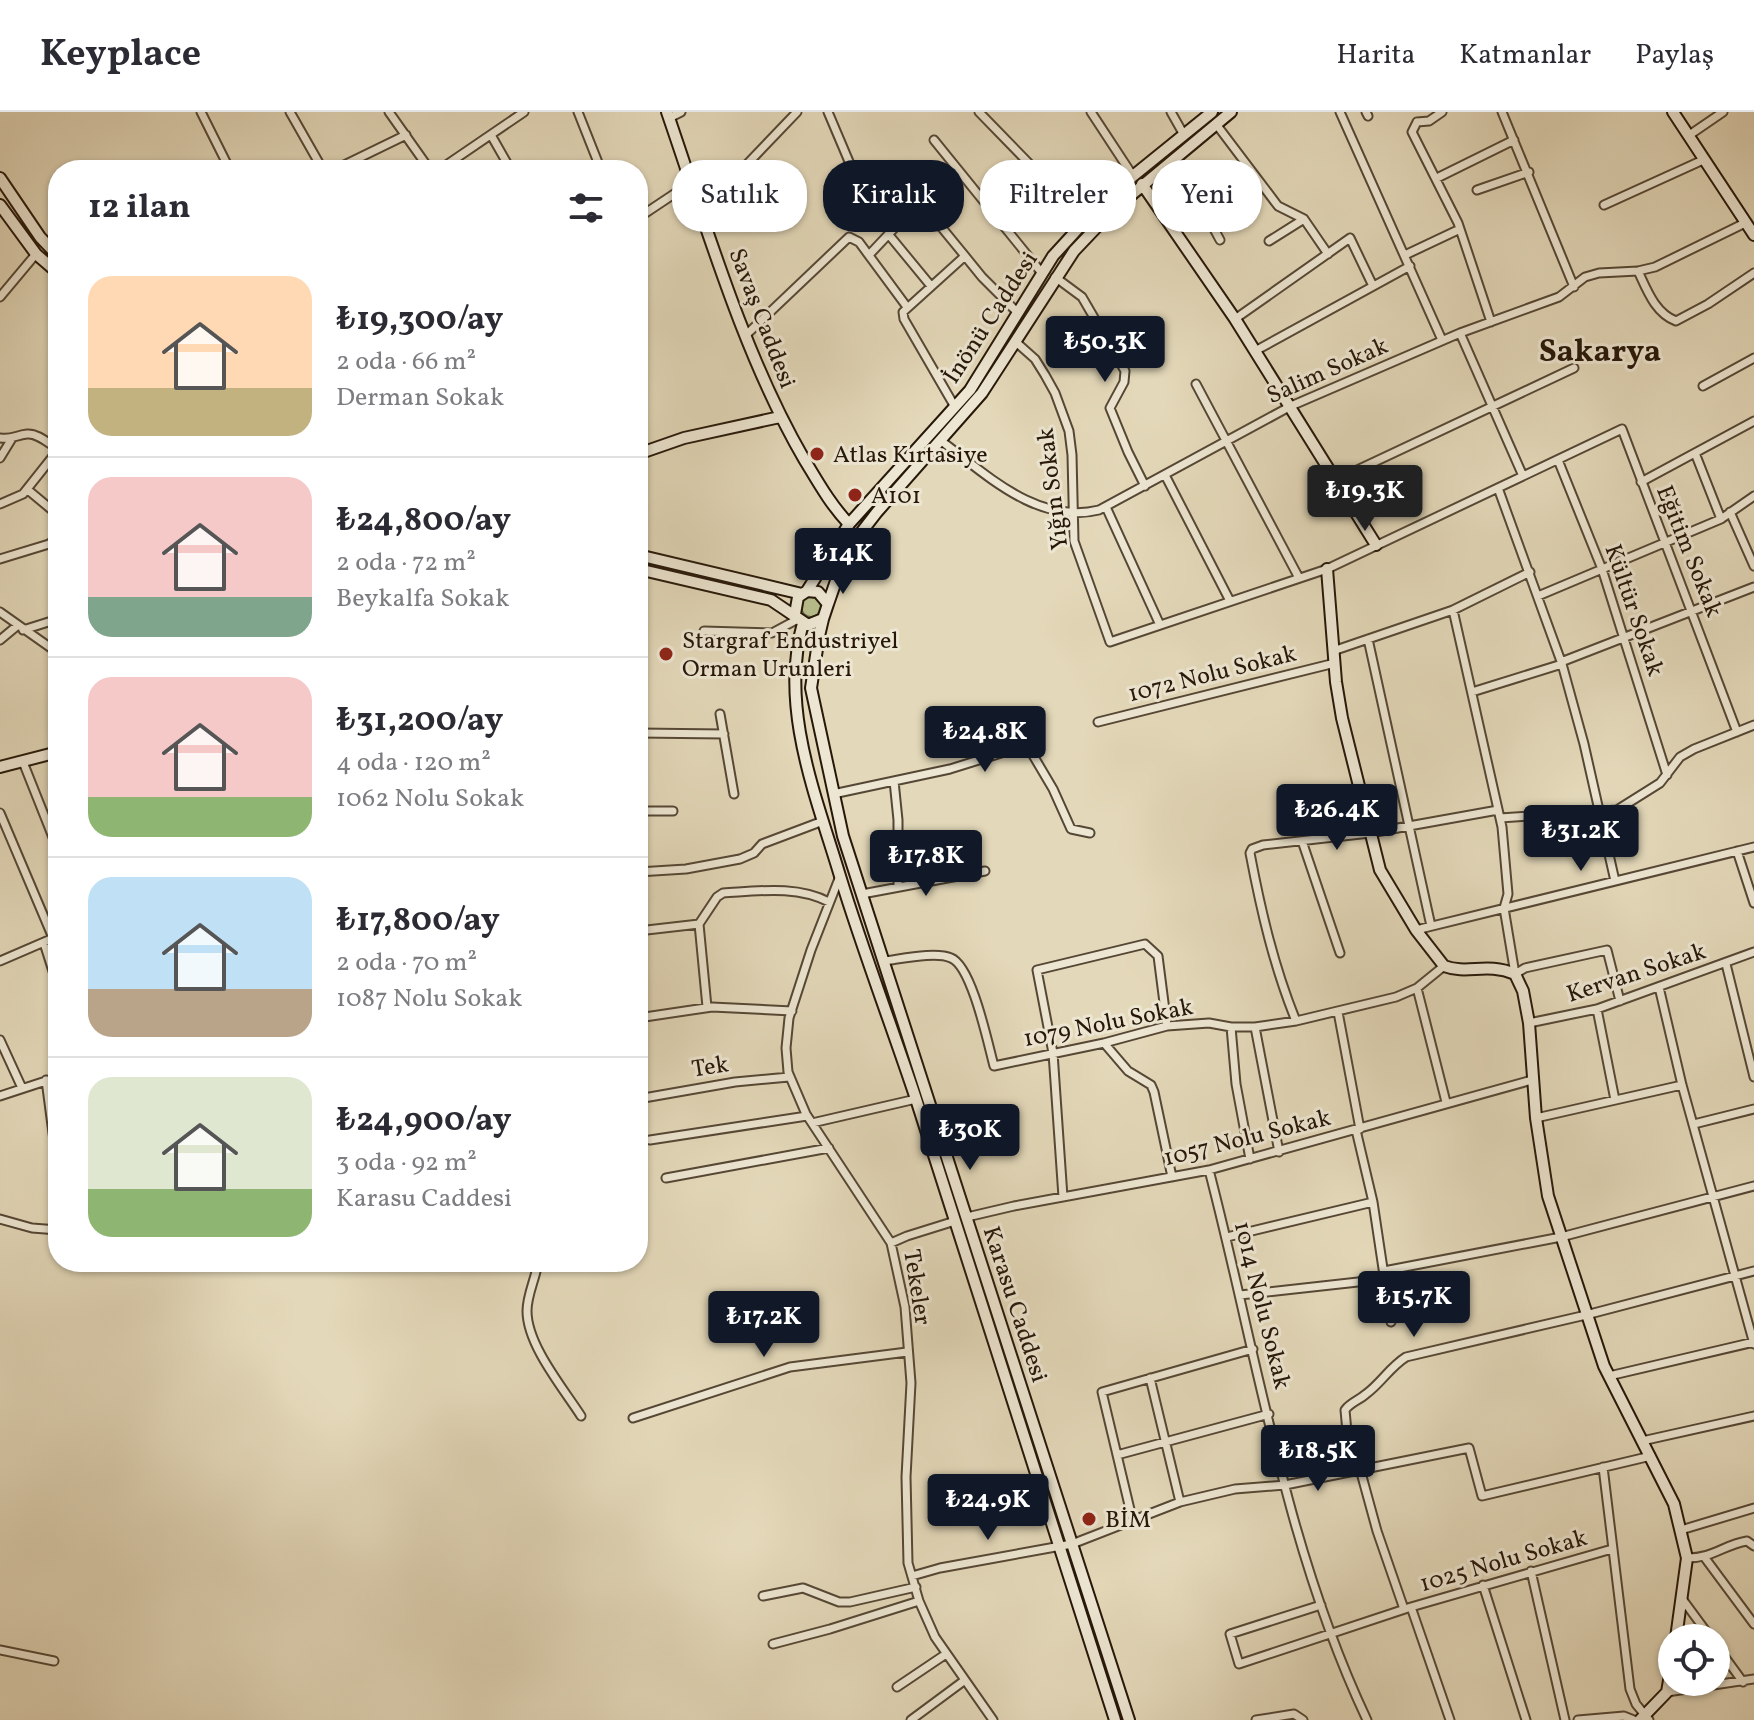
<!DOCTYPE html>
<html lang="tr">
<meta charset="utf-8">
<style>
:root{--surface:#fff;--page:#f7f7f7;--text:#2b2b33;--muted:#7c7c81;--line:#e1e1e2;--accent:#111827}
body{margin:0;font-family:Vollkorn,serif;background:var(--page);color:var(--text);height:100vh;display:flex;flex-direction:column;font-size:30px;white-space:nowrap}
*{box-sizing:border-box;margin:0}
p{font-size:26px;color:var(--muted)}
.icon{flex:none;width:44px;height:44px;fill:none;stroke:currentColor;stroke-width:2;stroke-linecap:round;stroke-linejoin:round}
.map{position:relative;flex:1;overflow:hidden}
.details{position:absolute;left:48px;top:48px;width:600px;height:1112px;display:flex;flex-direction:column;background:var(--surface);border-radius:32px;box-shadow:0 2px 6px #0004}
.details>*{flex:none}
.top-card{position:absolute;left:672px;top:48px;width:760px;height:72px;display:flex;gap:16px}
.fabs{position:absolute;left:1658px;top:1512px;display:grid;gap:16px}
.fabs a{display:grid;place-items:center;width:72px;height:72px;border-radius:50%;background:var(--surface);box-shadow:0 2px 6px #0004;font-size:40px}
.price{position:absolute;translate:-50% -68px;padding:0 18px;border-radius:8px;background:var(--accent);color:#fff;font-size:26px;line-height:52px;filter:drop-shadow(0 2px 4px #0008)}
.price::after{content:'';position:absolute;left:50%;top:48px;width:24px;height:18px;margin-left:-12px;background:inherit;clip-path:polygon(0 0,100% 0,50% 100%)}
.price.current{background:#222;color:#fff}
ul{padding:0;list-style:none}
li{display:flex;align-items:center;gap:24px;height:200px;padding:0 40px}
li+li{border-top:2px solid var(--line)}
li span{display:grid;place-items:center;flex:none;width:224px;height:160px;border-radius:24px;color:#555}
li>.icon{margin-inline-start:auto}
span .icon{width:96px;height:96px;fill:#fffc;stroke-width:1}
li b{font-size:34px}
h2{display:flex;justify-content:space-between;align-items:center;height:96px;padding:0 40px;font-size:34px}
.pill{padding:0 28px;border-radius:32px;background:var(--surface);box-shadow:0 2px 6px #0004;font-size:28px;line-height:72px}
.pill.current{background:var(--accent);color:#fff}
header{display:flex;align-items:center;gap:48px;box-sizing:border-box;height:112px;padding:0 40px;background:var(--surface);border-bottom:2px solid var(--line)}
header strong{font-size:38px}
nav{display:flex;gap:44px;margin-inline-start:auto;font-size:28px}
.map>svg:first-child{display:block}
.green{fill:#b8be8c;stroke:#6f6a4a;stroke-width:2}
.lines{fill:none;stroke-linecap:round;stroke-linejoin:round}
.street-casing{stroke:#554735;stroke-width:11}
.secondary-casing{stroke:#261709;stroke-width:14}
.street{stroke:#ede6d2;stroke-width:7}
.secondary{stroke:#ede6d2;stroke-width:10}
.poi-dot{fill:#8f2418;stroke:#ede6d2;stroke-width:3}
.labels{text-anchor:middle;stroke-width:6;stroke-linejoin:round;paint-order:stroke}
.street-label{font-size:24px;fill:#261709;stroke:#ede6d2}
.poi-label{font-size:24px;fill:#261709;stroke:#ede6d2;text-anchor:start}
.district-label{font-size:32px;font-weight:bold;fill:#261709;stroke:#ede6d2}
</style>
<header>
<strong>Keyplace</strong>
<nav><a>Harita</a><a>Katmanlar</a><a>Paylaş</a></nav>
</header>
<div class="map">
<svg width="1754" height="1608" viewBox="0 0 1754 1608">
<rect width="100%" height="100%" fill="#e3d8b9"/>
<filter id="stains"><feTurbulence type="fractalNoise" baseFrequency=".0025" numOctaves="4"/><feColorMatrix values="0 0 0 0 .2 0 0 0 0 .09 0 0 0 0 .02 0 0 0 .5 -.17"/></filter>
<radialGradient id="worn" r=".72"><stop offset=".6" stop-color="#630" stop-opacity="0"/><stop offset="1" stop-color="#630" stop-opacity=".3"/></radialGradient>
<path class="green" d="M801 495a10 10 0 1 1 20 0a10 10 0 1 1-20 0Z"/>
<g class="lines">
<defs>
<path id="street" d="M201,0l29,58
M290,0l33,58
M389,0l41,58
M578,0l23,58
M828,0l25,59 48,50 23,-15 41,50 -62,56 1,7 51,88
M979,0l106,109
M1091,0l42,64
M1171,0l13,23
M1340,0l102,228
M1366,0l2,4
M1502,0l72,175
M669,6l12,-6
M1417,10l-5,10 46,91 33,99
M1417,10l12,-1 13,-9
M1216,12l62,82 26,13 24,35
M491,23l20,35
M1688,24l35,-24
M934,28l107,132
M1174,46l13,21 33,61
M334,58l72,-35
M439,58l85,-58
M1437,66l77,-38
M1477,78l52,-18
M1604,93l99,-45
M700,94l29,-23 68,-71
M638,106l54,-36
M889,123l42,51
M1269,129l35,-22
M869,143l32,-34
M1405,143l55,-26
M965,144l17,21 35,35
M1638,159c9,19 17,42 38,50l32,-17 46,-31
M1055,165l27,20 43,74 -1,11 -14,26 18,44 17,34
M0,185l36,-43
M1235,207l115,-81 23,48
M1460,221l63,143
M746,223l103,-98 10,5 48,65
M1016,230l19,17 10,16 10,18 14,38 3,24 2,86 36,101 217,-73 295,-140 115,303
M1255,239l155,-85
M1196,272l103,194
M1703,274l51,-28
M0,326c12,2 16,-3 27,-4 11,-1 22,10 31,15
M940,328c46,34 97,85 159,70l192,-104 169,-73 99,-36 26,-20 14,-4 39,-2 17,-4 90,-44
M1695,341l26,66
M0,346l11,-18
M1558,348l44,109 65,206
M1165,363l65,126
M1336,368l238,-112
M1641,370l113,-61
M1498,376l64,176 22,80 31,137
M28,378l30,25
M0,392l23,-10 35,-44
M1106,395l54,118
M1730,400l24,54
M0,447l49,-15 9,-7
M1538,484l183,-77 33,-23
M1453,498l49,217 6,67 -4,14 11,66 10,-6 82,-18 13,51
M0,500l58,41
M23,518l35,-11
M704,519l68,2 26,-14
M1368,527l63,287
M0,528l18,-15
M1333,539l120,-41 77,-38
M1561,550l193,-75
M1472,580l90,-28
M720,602l14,80
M1098,610l237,-59
M638,621l86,1
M23,650l35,88
M894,669l4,39v67
M833,682l117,-25 77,-24 26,44 18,40 19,4
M638,699h35
M0,701l53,125
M1500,706l117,-8 43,-27 20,-26 14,-8 60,-24
M1302,729l38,112
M1737,739l17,52
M638,760l48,-3 54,-10 14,-6 8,-9 61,-23
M840,764l-29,74 -22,68 -3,30 2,24 18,42 85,129 14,64 6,76 -5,94 2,86 11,38 16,36 58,83
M862,782l123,-23
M1416,818l338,-83
M638,819l61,-7
M44,831l14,44
M0,849l58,-25
M884,849c17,-2 52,-10 67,-3 21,8 37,86 43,108l110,-23 63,-17 42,-3 22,4h24l41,-6 100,-24 21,-9
M1726,852l28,113
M1444,854l-27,22 29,114
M1659,875l23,98 72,259
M707,895l-8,-83 18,-27 6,-4c35,-2 74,-8 106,9
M1597,897l18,91
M1338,900l22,117
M638,906l74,-11 80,4
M1296,909c-22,-54 -35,-110 -46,-168l2,-4 11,-4 107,-12 128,-23
M1529,911l68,-14 157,-57
M1231,915l5,57 14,75
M1255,915l24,125
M0,928l22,48
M1104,931l24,28 23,14 3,7 18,85
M46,968l12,91
M0,984l58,-19
M638,987l97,-17 54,-5
M1536,1006l146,-33
M812,1011l104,-24
M1694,1012l60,-15
M1356,1018l17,72 18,120
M650,1028l157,-24
M1209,1058c48,184 76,377 158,550
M666,1066l163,-30
M1063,1085l-10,-144 -16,-83 108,-26 13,12 9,70
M967,1105l47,-11 195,-36 323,-90
M0,1107l32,9 26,2
M1227,1125l146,-35
M891,1131l16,-7 48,-15
M538,1150c-2,16 -11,32 -11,49 0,34 36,77 54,105
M1384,1159l177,-34 193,-51
M1240,1183l145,-16
M1609,1264l145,-34
M1150,1266l30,124
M633,1306l157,-51 117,-15
M1642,1329l112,-25
M1117,1343l152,-41
M1603,1355l27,222 6,15 13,16
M1360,1357l17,62 27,78
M1346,1359l3,-17 -4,-44c6,-8 13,-9 21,-16 15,-11 24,-27 40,-37l180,-42 168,-44
M1133,1410l-31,-130 151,-43
M1681,1418l73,-22
M1687,1446c27,0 36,-13 60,-17l7,5
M1705,1446l49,66
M1531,1459l34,149
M912,1464l28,-8 132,-24 108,-42 55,-13 50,-4 184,-37 13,48 169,-40
M1483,1473l43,135
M763,1484l40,-8 36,14h11l66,-15
M1683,1488l28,38
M1321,1493l-91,29 9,30 172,-57 201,-58
M1411,1495l39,113
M773,1532l57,-15 89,-28
M1716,1533l27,37
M0,1538l54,11
M897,1575l49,-33
M1667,1580l87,-13
M911,1608l54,-40
M1256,1608l38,-6 9,6
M1578,1608l46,-4 10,4"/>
<path id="secondary" d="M667,0c39,113 77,244 137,347 14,23 26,45 45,65
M1673,0l81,123
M0,66l40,59 18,19
M1142,72l93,135 141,226
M0,93l36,49 22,19
M638,342l46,-16 96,-21
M638,443l164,39
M638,457l133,31 37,25 15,-6 5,-15 -10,-12 -11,-1 -9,6 -3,17
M1327,457l9,113 6,36 38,152 36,60 28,36c24,9 42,-4 71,8l8,17 6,32 7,95 12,78 56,170 70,138 13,54 -11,80
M807,479l42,-67 121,-134 83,-134 32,-35 48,-45 79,-64
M828,492l9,-26 23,-44 17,-22 105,-119 92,-142 38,-40 119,-99
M823,507l-4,17 -8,52 32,148 286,884
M803,511c-24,84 13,173 37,253 23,75 51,148 76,223 67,207 133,414 199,621
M0,655l58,-15
M1640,1608l27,-28 5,-29"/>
</defs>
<use href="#street" class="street-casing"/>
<use href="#secondary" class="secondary-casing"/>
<use href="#street" class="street"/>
<use href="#secondary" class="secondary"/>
</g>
<g class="poi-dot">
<circle cx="817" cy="342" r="8"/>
<circle cx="855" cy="383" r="8"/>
<circle cx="666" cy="542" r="8"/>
<circle cx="1089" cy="1407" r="8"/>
</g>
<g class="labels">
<g class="street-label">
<text transform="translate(990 205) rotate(-57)" y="8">İnönü Caddesi</text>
<text transform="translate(763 206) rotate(69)" y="8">Savaş Caddesi</text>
<text transform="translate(1327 258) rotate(-24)" y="8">Salim Sokak</text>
<text transform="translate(1052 377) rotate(-97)" y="8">Yığın Sokak</text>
<text transform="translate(1690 439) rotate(68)" y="8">Eğitim Sokak</text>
<text transform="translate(1635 498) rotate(71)" y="8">Kültür Sokak</text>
<text transform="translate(1212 561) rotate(-14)" y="8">1072 Nolu Sokak</text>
<text transform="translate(1636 860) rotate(-18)" y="8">Kervan Sokak</text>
<text transform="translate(1108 910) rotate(-11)" y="8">1079 Nolu Sokak</text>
<text transform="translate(710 954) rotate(-9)" y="8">Tek</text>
<text transform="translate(1247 1025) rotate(-14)" y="8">1057 Nolu Sokak</text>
<text transform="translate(918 1175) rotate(81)" y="8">Tekeler</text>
<text transform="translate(1016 1192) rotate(72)" y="8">Karasu Caddesi</text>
<text transform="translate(1263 1193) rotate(76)" y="8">1014 Nolu Sokak</text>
<text transform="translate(1503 1448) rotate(-16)" y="8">1025 Nolu Sokak</text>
</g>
<g class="poi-label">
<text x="833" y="350">Atlas Kırtasiye</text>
<text x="871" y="391">A101</text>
<text x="682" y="536">Stargraf Endustriyel<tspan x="682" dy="28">Orman Urunleri</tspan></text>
<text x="1105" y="1415">BİM</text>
</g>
<g class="district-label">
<text x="1600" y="249">Sakarya</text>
</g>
</g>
<rect width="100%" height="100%" filter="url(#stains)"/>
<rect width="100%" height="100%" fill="url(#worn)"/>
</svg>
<div class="fabs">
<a><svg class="icon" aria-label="locate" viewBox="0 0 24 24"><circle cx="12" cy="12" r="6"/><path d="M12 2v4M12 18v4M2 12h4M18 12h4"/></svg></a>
</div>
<b class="price" style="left:1105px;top:272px">₺50.3K</b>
<b class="price current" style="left:1365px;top:421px">₺19.3K</b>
<b class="price" style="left:843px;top:484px">₺14K</b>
<b class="price" style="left:985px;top:662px">₺24.8K</b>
<b class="price" style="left:1337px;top:740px">₺26.4K</b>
<b class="price" style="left:1581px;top:761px">₺31.2K</b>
<b class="price" style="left:926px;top:786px">₺17.8K</b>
<b class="price" style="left:970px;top:1060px">₺30K</b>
<b class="price" style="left:1414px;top:1227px">₺15.7K</b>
<b class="price" style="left:764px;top:1247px">₺17.2K</b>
<b class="price" style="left:1318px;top:1381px">₺18.5K</b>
<b class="price" style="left:988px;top:1430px">₺24.9K</b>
<div class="top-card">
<a class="pill">Satılık</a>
<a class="pill current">Kiralık</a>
<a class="pill">Filtreler</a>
<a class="pill">Yeni</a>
</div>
<section class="details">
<h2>12 ilan<svg class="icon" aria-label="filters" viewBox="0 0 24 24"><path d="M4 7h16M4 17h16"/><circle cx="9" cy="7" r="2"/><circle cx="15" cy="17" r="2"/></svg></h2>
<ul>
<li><span style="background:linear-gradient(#ffd9b3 70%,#c2b280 0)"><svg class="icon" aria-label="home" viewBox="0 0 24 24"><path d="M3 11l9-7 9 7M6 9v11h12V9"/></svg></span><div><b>₺19,300/ay</b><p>2 oda · 66 m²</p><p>Derman Sokak</p></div></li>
<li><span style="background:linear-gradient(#f6c9c9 75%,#7fa58c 0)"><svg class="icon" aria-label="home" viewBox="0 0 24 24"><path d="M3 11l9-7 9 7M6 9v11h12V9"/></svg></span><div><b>₺24,800/ay</b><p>2 oda · 72 m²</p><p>Beykalfa Sokak</p></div></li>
<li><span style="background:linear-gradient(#f6c9c9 75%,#8fb573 0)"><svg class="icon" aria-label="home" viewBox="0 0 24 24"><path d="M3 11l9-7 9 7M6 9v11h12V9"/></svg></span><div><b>₺31,200/ay</b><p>4 oda · 120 m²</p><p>1062 Nolu Sokak</p></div></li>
<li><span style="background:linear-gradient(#bfe0f5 70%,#b9a48a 0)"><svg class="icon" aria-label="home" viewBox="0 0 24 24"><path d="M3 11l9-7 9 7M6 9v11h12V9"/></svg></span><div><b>₺17,800/ay</b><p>2 oda · 70 m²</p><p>1087 Nolu Sokak</p></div></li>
<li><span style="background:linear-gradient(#dfe7d0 70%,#8fb573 0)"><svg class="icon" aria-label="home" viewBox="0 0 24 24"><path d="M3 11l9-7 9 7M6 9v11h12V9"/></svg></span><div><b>₺24,900/ay</b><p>3 oda · 92 m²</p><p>Karasu Caddesi</p></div></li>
</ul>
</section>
</div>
